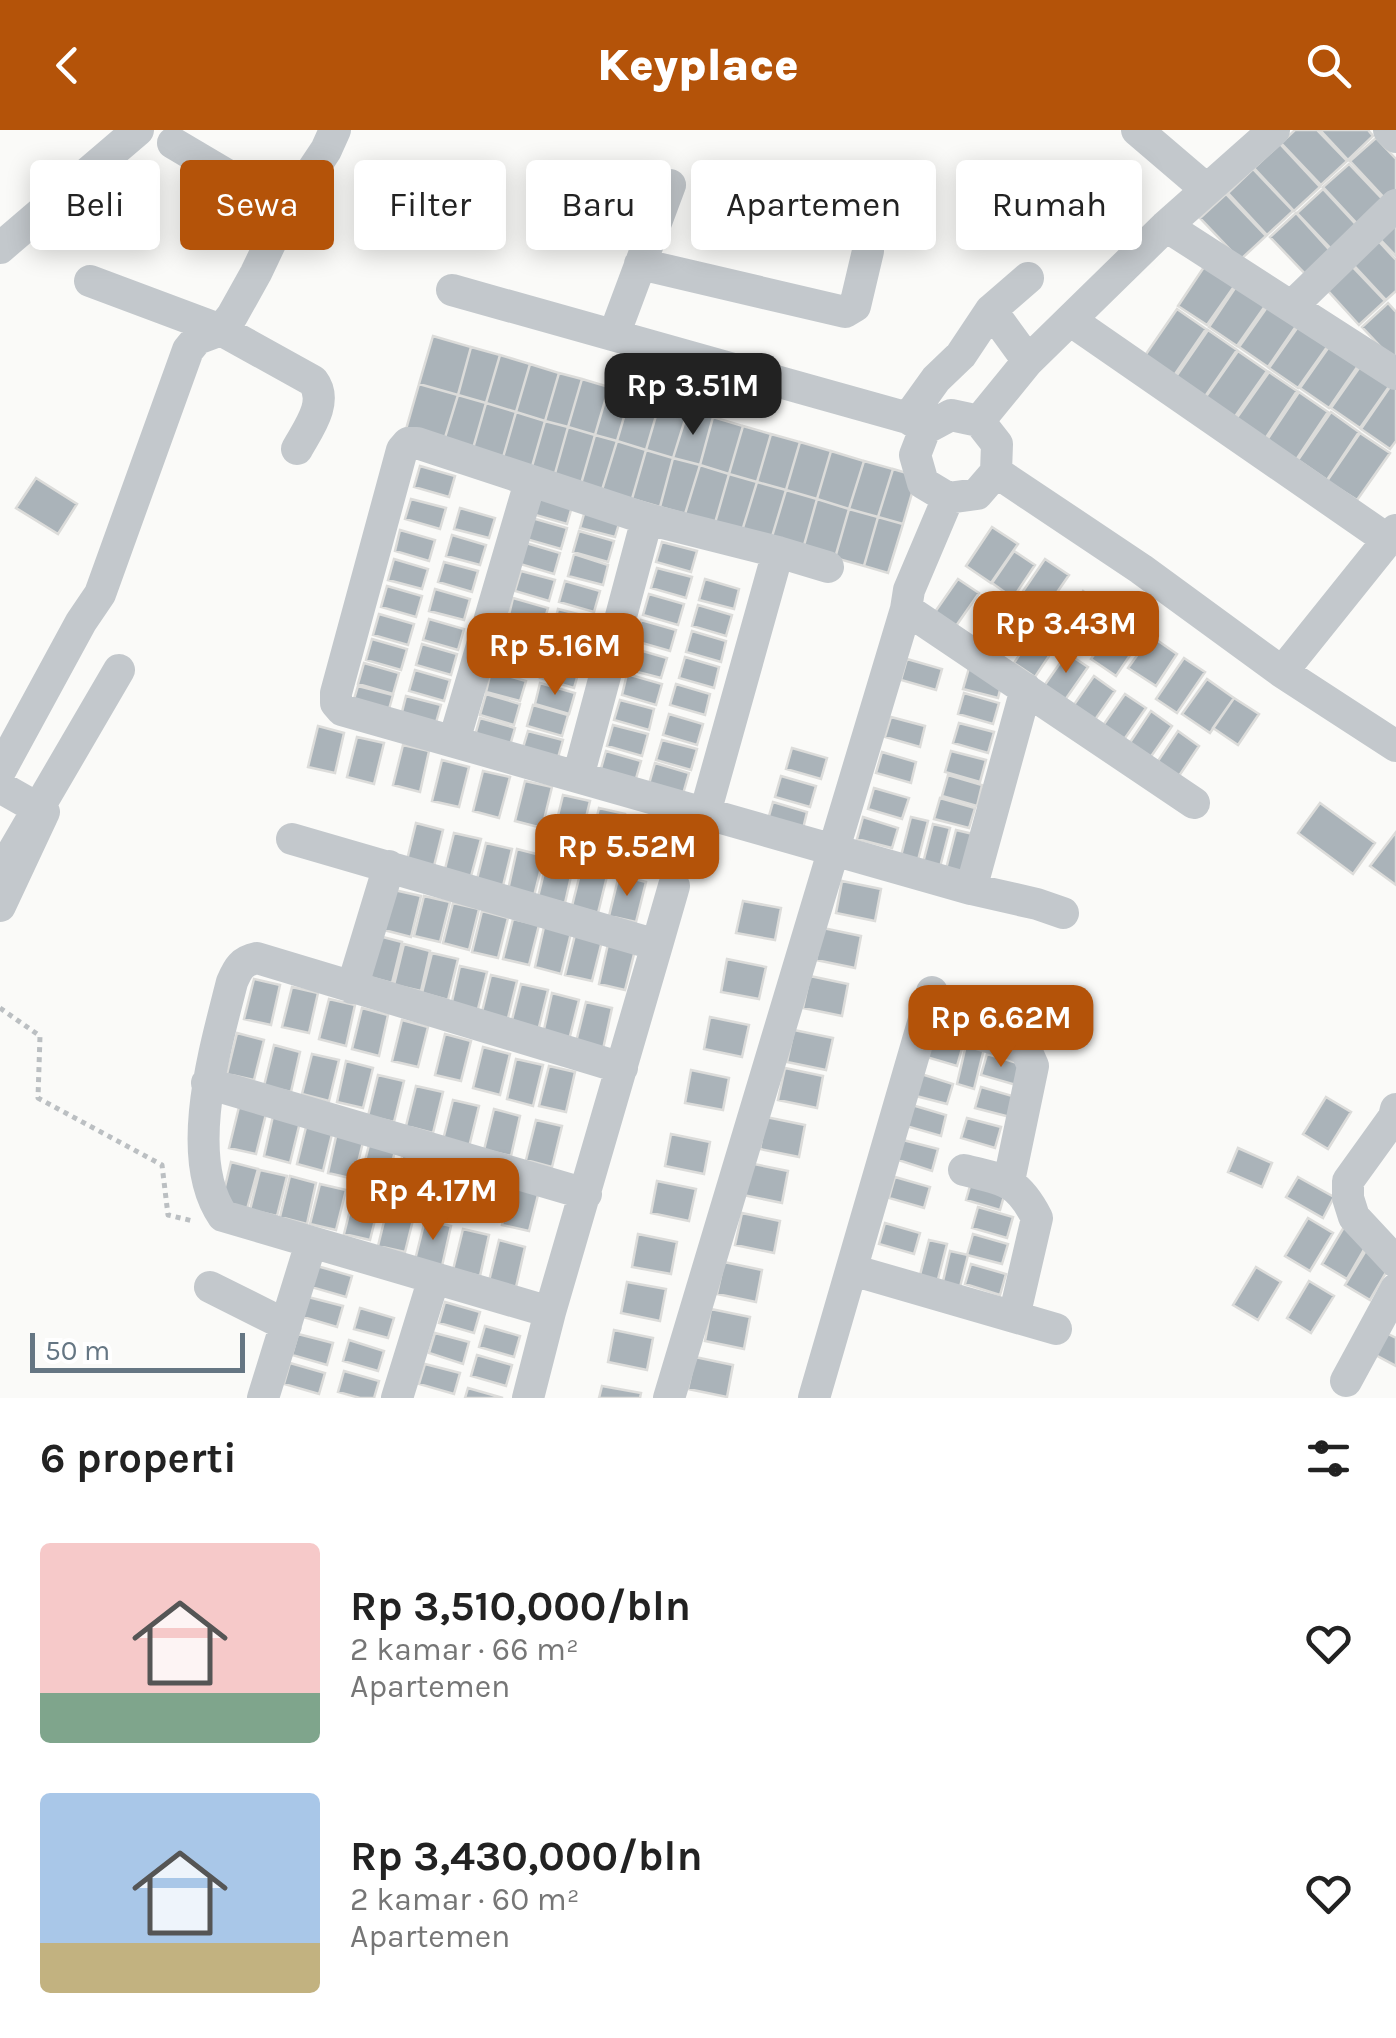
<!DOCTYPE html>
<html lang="id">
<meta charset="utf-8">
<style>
:root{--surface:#fff;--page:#f6f6f6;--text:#222;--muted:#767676;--accent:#b45309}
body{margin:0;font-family:Karla,sans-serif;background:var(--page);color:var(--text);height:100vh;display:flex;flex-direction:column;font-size:38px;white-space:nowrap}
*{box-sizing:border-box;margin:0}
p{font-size:32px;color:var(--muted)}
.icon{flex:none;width:55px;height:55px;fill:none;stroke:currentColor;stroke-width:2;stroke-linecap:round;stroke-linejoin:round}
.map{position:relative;height:1268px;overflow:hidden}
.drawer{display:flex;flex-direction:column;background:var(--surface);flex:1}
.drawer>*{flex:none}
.guide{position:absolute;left:30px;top:30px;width:1338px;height:90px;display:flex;gap:20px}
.scale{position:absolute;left:30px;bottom:25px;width:215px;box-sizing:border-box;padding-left:10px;border:5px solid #657683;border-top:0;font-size:28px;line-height:35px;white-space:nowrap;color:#657683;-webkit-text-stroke:8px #fff;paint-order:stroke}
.price{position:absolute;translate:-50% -85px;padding:0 22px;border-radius:20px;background:var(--accent);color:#fff;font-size:32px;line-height:65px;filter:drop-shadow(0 2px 5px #0008)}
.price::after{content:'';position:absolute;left:50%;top:60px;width:30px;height:22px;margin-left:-15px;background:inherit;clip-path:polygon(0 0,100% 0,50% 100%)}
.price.current{background:#222;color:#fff}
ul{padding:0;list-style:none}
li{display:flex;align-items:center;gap:30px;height:250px;padding:0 40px}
li span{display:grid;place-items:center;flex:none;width:280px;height:200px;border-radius:10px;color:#555}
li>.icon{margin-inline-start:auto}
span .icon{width:120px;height:120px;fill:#fffc;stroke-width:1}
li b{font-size:42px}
h2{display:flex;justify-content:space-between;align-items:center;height:120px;padding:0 40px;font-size:42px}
.tag{padding:0 35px;border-radius:10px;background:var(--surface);box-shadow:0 5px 25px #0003;font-size:35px;line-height:90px}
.tag.current{background:var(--accent);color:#fff}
header{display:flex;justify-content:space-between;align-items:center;height:130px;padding:0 40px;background:var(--accent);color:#fff;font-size:45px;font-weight:800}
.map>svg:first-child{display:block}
.building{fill:#aab3b9;stroke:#dcdcda;stroke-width:2.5}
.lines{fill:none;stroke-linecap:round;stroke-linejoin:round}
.path{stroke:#bbbfc2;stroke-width:5;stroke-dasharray:5 5;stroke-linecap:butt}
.minor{stroke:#c3c8cc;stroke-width:32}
</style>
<header><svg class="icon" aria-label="back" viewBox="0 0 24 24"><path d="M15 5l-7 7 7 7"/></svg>Keyplace<svg class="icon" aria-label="search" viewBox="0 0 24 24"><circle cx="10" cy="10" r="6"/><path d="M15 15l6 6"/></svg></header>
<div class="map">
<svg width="1396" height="1268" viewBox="0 0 1396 1268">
<rect width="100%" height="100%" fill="#fafaf8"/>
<path class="building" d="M1295,0h22l30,31 -26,24 -40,-42z
M1320,0h48l5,6 -25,24z
M1376,8l20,21v40l-6,5 -40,-43z
M1280,14l40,43 -26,24 -40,-43z
M1349,34l40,42 -26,24 -40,-43z
M1253,39l40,42 -26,24 -39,-42z
M1323,59l39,42 -25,24 -40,-42z
M1226,64l40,42 -26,24 -40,-42z
M1396,82v44l-22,-23z
M1296,83l39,43 -25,23 -40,-42z
M1372,104l24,26v31l-10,9 -39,-42z
M1210,128l30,20 -33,47 -29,-19z
M1345,129l40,42 -26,24 -39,-43z
M1241,149l29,20 -33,47 -28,-19z
M1272,170l29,19 -33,48 -29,-20z
M1388,173l8,9v51l-34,-36z
M1177,179l29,20 -33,48 -29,-20z
M1302,191l30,19 -34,48 -29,-20z
M1208,200l29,20 -33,48 -29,-20z
M433,206l38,11 -13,48 -39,-11z
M1333,211l29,19 -33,48 -29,-20z
M471,217l29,8 -14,48 -28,-8z
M1238,221l29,20 -33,47 -29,-20z
M500,225l30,9 -14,48 -30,-9z
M1364,231l29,20 -33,47 -29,-20z
M530,234l29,9 -14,48 -29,-9z
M1269,242l28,19 -32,48 -29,-20z
M559,243l23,6 -14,48 -23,-6z
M582,249l27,8 -14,48 -27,-8z
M1394,251l2,2v58l-6,8 -29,-20z
M419,254l39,11 -15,49 -38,-11z
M609,257l22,6 -14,48 -22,-6z
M1299,262l29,20 -32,48 -29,-20z
M631,263l29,9 -14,48 -29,-9z
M458,265l28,8 -14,49 -29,-8z
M660,272l28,8 -15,48 -27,-8z
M486,273l30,9 -14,49 -30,-9z
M688,280l25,7 -13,48 -27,-7z
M516,282l29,9 -14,49 -29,-9z
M1331,282l28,20 -32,48 -29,-20z
M713,287l30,9 -14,48 -29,-9z
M545,291l23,6 -14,50 -23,-7z
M743,296l28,8 -14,48 -28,-8z
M568,297l27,8 -14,49 -27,-7z
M1360,303l30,20 -33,47 -30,-19z
M771,304l29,8 -14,48 -29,-8z
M595,305l22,6 -15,49 -21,-6z
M617,311l29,9 -14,49 -30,-9z
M800,312l31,9 -14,48 -31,-9z
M646,320l27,8 -13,49 -28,-8z
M831,321l33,10 -15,48 -32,-10z
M673,328l27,7 -15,49 -25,-7z
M864,331l29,8 -15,48 -29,-8z
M700,335l29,9 -14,49 -30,-9z
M420,336l35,10 -6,21 -35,-10z
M893,339l24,7 -14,48 -25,-7z
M729,344l28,8 -15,49 -27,-8z
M36,348l41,26 -19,30 -42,-26z
M757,352l29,8 -15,50 -29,-9z
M786,360l31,9 -14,50 -32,-9z
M538,363l35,10 -6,21 -35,-10z
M411,369l35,9 -6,21 -35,-10z
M817,369l32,10 -14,49 -32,-9z
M586,377l35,10 -6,20 -35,-9z
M460,378l35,10 -6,20 -35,-9z
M849,379l29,8 -14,49 -29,-8z
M878,387l25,7 -15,49 -24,-7z
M532,388l35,10 -6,21 -35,-10z
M992,397l26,17 -27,39 -25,-17z
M400,400l35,10 -6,21 -34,-10z
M579,401l35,10 -6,21 -35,-10z
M452,405l34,10 -6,20 -34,-9z
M662,412l35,9 -6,21 -35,-10z
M526,413l34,10 -6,21 -34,-10z
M1014,421l21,14 -22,33 -21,-15z
M574,424l34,11 -5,20 -35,-9z
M394,429l34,10 -6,20 -34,-9z
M1045,429l24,16 -31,45 -23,-17z
M444,432l34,9 -6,21 -34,-10z
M657,438l35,9 -6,21 -35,-10z
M521,441l34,9 -6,21 -34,-10z
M705,449l34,10 -5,20 -35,-9z
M958,449l21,14 -23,33 -21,-14z
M565,451l35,10 -6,21 -35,-10z
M387,456l35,10 -6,21 -35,-10z
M435,459l35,10 -6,21 -35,-9z
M1083,461l20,15 -24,33 -20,-13z
M649,464l35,10 -6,21 -35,-10z
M513,468l35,10 -6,20 -34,-9z
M698,475l34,10 -6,21 -34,-10z
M998,476l21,14 -23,33 -21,-14z
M558,479l35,9 -6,21 -34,-10z
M379,484l35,10 -6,21 -35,-10z
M1123,484l24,16 -31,46 -25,-17z
M429,489l35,10 -6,21 -35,-10z
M641,490l35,10 -6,21 -35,-10z
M506,492l35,10 -6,21 -35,-10z
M1036,500l21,14 -22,33 -21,-14z
M692,501l34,10 -5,21 -35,-10z
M554,503l34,10 -6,21 -34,-10z
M1151,506l26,18 -21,32 -28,-18z
M372,509l35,10 -6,21 -35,-10z
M422,514l35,10 -6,21 -35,-10z
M498,515l35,10 -6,21 -34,-10z
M632,518l35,10 -6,20 -35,-9z
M1067,523l21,14 -23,33 -21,-14z
M545,527l35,10 -6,21 -34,-10z
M685,527l34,10 -5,21 -35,-10z
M1184,528l21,14 -28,41 -21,-14z
M907,529l35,10 -6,21 -35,-10z
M364,533l35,10 -6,21 -35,-10z
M969,538l34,10 -5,20 -35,-9z
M415,540l35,10 -6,21 -35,-10z
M491,541l35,10 -6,20 -34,-9z
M627,544l35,10 -6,21 -34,-10z
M1094,546l21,15 -23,33 -21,-15z
M1207,549l27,19 -24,35 -28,-19z
M540,553l35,10 -6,21 -34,-10z
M676,554l34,10 -5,21 -35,-10z
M358,556l35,9 -6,21 -35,-10z
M964,563l35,10 -6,21 -35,-10z
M486,564l34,10 -6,21 -34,-10z
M1125,564l21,14 -23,33 -21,-14z
M406,566l35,9 -6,21 -34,-10z
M1234,568l25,16 -21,31 -25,-17z
M620,570l34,9 -5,21 -35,-10z
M533,575l35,10 -6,21 -35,-10z
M1151,581l21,15 -22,32 -21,-14z
M669,584l34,10 -6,21 -34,-10z
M891,587l34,9 -5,21 -35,-10z
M480,588l35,10 -6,21 -35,-10z
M959,593l35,9 -6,21 -35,-10z
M613,595l35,9 -6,22 -35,-10z
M318,596l26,7 -9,40 -27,-6z
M528,601l35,9 -6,21 -35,-10z
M1178,601l21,15 -22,33 -21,-15z
M357,607l27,6 -10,41 -27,-7z
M662,610l35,9 -6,21 -35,-10z
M403,615l26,6 -9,41 -27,-7z
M792,618l35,10 -6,21 -35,-10z
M606,621l35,10 -6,21 -35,-10z
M951,621l35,9 -6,22 -35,-10z
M882,622l34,10 -5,21 -35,-10z
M442,630l27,7 -10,40 -27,-6z
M655,633l34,10 -6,21 -34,-10z
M483,641l27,6 -11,41 -26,-7z
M948,645l34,10 -5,21 -35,-10z
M781,646l35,10 -6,21 -35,-10z
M525,651l27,6 -10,41 -27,-7z
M874,658l35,10 -7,21 -34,-10z
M563,665l27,6 -10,41 -27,-6z
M940,668l35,10 -6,20 -35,-9z
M773,672l34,10 -5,21 -35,-10z
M1320,673l55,40 -22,31 -55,-41z
M599,678l26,6 -9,40 -27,-6z
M863,687l35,11 -6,20 -35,-9z
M911,687l17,4 -10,39 -17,-4z
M631,690l27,7 -9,40 -27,-6z
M416,693l27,7 -10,40 -27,-6z
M933,694l17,4 -10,39 -17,-4z
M675,700l27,6 -10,41 -27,-7z
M956,700l17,4 -10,39 -17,-4z
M1396,702v53l-26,-19z
M454,703l27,6 -11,41 -26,-7z
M486,713l26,6 -10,41 -26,-7z
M517,719l27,7 -10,40 -26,-6z
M548,726l26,7 -9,40 -27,-6z
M582,736l26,6 -10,41 -26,-7z
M619,745l27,7 -10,40 -27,-6z
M842,751l39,8 -6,32 -39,-8z
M394,760l27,6 -10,41 -27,-7z
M424,766l26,6 -10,40 -26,-6z
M743,771l38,7 -6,32 -39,-7z
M453,773l26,6 -10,41 -26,-7z
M482,781l26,7 -10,40 -26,-6z
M513,789l26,6 -10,40 -26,-6z
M544,797l27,6 -10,41 -26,-7z
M823,798l38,8 -6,32 -39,-8z
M375,805l27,7 -10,41 -27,-7z
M575,805l27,6 -10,40 -27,-6z
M404,814l26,7 -9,40 -27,-6z
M608,814l27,6 -10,40 -26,-6z
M432,823l26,6 -10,41 -26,-7z
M727,829l39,8 -7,32 -38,-7z
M460,836l27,6 -10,41 -26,-7z
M491,845l26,6 -10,41 -26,-6z
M810,846l38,8 -6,32 -39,-8z
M254,849l26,6 -9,40 -27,-6z
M521,854l27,6 -10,41 -27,-7z
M292,857l26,6 -9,40 -27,-6z
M552,863l27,7 -10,40 -26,-6z
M329,869l26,6 -9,41 -27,-7z
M586,872l26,6 -9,41 -27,-7z
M362,878l26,7 -9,41 -27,-7z
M710,887l39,8 -7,32 -38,-8z
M402,890l26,7 -10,40 -26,-6z
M794,900l39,8 -7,32 -39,-8z
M237,903l27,7 -10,40 -27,-6z
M445,904l26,7 -10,40 -26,-6z
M928,906l35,9 -6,21 -34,-10z
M274,915l26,7 -9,40 -27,-6z
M966,915l18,4 -10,40 -17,-5z
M483,917l27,7 -10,41 -27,-7z
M312,924l27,6 -10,41 -27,-7z
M987,924l34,10 -5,21 -35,-10z
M516,929l27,6 -10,41 -26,-7z
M346,931l27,7 -10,40 -26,-6z
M549,936l26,6 -9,40 -27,-6z
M785,938l38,8 -6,32 -39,-8z
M691,940l38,8 -6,32 -38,-7z
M918,943l35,11 -6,20 -35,-9z
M378,945l26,6 -10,41 -26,-6z
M416,956l27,6 -10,41 -27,-7z
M981,957l35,10 -6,20 -35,-9z
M1326,967l25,15 -23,37 -25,-15z
M453,970l26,6 -10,41 -26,-7z
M912,975l34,10 -5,21 -35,-10z
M239,977l27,7 -10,40 -27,-6z
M494,979l26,7 -9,40 -27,-6z
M273,986l27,6 -10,41 -26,-7z
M766,987l39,8 -6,32 -39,-8z
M967,988l34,9 -6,21 -34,-10z
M536,990l26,6 -10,41 -26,-7z
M307,993l26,7 -10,41 -26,-7z
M337,1002l27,6 -10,41 -26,-6z
M671,1004l39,8 -6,32 -39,-8z
M903,1010l35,9 -6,22 -34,-11z
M370,1011l26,6 -10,40 -26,-6z
M1238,1018l34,15 -10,24 -34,-15z
M403,1023l27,6 -10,41 -27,-7z
M231,1032l27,7 -11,40 -26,-6z
M749,1033l39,8 -6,32 -39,-8z
M438,1034l26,6 -10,40 -26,-6z
M260,1040l27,6 -10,40 -27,-6z
M475,1045l27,6 -10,40 -26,-6z
M290,1046l26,7 -9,41 -27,-7z
M895,1047l35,10 -6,21 -35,-10z
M1298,1047l36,20 -11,21 -37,-21z
M972,1049l34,10 -6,21 -34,-10z
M657,1051l39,8 -7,32 -38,-8z
M320,1054l26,6 -10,40 -26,-6z
M512,1054l27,7 -10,40 -27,-6z
M354,1064l26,6 -10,40 -26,-6z
M388,1075l27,7 -10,40 -27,-6z
M978,1077l35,10 -6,21 -35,-10z
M742,1083l38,8 -6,32 -39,-8z
M1308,1088l25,15 -23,38 -25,-15z
M425,1090l26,6 -9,40 -27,-6z
M885,1093l35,10 -6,21 -35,-10z
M1344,1097l25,14 -22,38 -25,-15z
M463,1099l26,6 -9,41 -27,-6z
M638,1104l39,8 -6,32 -39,-7z
M973,1104l35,10 -6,20 -35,-9z
M499,1110l26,7 -9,40 -27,-6z
M929,1110l18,4 -10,39 -18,-4z
M1368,1117l24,15 -22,38 -25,-15z
M950,1121l18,4 -10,40 -17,-5z
M724,1132l38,8 -6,32 -39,-8z
M971,1134l35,10 -6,21 -35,-11z
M317,1136l35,10 -6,21 -35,-10z
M1256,1137l25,15 -23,38 -25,-15z
M1309,1151l25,15 -23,37 -24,-15z
M627,1152l39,7 -6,32 -39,-8z
M308,1167l35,9 -6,21 -34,-10z
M445,1172l35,10 -6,21 -35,-10z
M360,1178l34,10 -6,20 -34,-9z
M711,1179l39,8 -6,32 -39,-8z
M485,1196l35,10 -6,21 -35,-10z
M614,1200l39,8 -6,32 -39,-8z
M1382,1201l14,7v28l-26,-14z
M435,1203l34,9 -6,22 -34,-11z
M298,1204l35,9 -6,22 -35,-10z
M349,1210l35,11 -6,20 -35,-10z
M477,1225l35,10 -6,21 -35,-10z
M695,1227l38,8 -6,32 -39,-8z
M290,1233l35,10 -6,21 -35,-10z
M425,1234l35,9 -6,21 -35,-10z
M344,1241l35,10 -5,17h-14l-22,-6z
M602,1256l39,7 -1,5h-41z
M468,1258l35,10h-38z"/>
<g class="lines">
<path class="path" d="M0,878l40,28 -2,62 124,67 6,50 25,6"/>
<path class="minor" d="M1137,0l69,59
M1389,0l7,7
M173,13l113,67
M1166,96l230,148
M0,118l138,-118
M640,134l205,48 10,-6 13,-55
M90,151l131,49 92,51c16,21 -5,48 -16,68
M452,160l456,128 17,11
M1292,176l104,-101
M991,180l37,51
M1070,190l318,220
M614,205l56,-150
M951,285l28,6 18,23 -1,28 -19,22 -29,4 -25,-15 -8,-28 10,-26z
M908,288l28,-39 25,-24 30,-45 37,-32
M979,291l49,-60 138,-135 108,-96
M996,342l145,97 141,103 114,74
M778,422l50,15
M906,479l288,194
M1282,542l114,-142
M454,611l76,-259
M0,641l81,-149 19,-28 88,-244 9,-11 24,-9 11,-14 24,-43 30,-63 40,-60 9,-20
M578,647l69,-258
M0,657l44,25 -44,94
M705,683l73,-261 -131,-33 -230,-76h-9l-6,7 -66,243v10l6,7 629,179 66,15 26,9
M292,709l365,106 -107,367 -22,86
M0,744l119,-204
M971,759l55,-200
M657,815l17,-59
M352,858l37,-122
M925,889l88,25 13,6 7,16 -24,115
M207,953l379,111
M1396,979l-2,8 -46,64v17l6,19 42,45
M964,1040c40,10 53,9 73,48l-23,99
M852,1140l204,59
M210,1157l76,38
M550,1182l-327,-96c-41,-59 -7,-170 9,-234 6,-14 10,-21 25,-24l365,110
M1346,1251l50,-92
M263,1268l48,-155
M397,1268l37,-120
M669,1268l237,-789 3,-19 39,-92
M814,1268l118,-406"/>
</g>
</svg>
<div class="scale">50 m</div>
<b class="price current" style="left:693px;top:308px">Rp 3.51M</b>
<b class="price" style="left:1066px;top:546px">Rp 3.43M</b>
<b class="price" style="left:555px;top:568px">Rp 5.16M</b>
<b class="price" style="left:627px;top:769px">Rp 5.52M</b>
<b class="price" style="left:1001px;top:940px">Rp 6.62M</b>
<b class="price" style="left:433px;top:1113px">Rp 4.17M</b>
<div class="guide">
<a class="tag">Beli</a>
<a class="tag current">Sewa</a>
<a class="tag">Filter</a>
<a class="tag">Baru</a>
<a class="tag">Apartemen</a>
<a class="tag">Rumah</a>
</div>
</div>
<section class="drawer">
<h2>6 properti<svg class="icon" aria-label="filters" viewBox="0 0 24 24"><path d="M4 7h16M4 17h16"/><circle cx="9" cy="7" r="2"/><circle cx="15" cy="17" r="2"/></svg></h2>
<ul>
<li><span style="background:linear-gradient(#f6c9c9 75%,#7fa58c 0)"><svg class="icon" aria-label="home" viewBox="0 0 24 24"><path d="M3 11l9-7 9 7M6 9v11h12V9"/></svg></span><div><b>Rp 3,510,000/bln</b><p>2 kamar · 66 m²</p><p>Apartemen</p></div><svg class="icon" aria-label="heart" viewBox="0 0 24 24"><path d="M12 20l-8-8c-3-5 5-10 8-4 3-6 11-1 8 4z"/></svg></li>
<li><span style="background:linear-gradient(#a9c7e8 75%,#c2b280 0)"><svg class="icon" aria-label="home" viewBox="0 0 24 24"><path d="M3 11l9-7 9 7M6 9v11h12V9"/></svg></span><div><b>Rp 3,430,000/bln</b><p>2 kamar · 60 m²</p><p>Apartemen</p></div><svg class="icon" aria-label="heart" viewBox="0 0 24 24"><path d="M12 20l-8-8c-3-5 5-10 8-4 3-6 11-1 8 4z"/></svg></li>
</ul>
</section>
